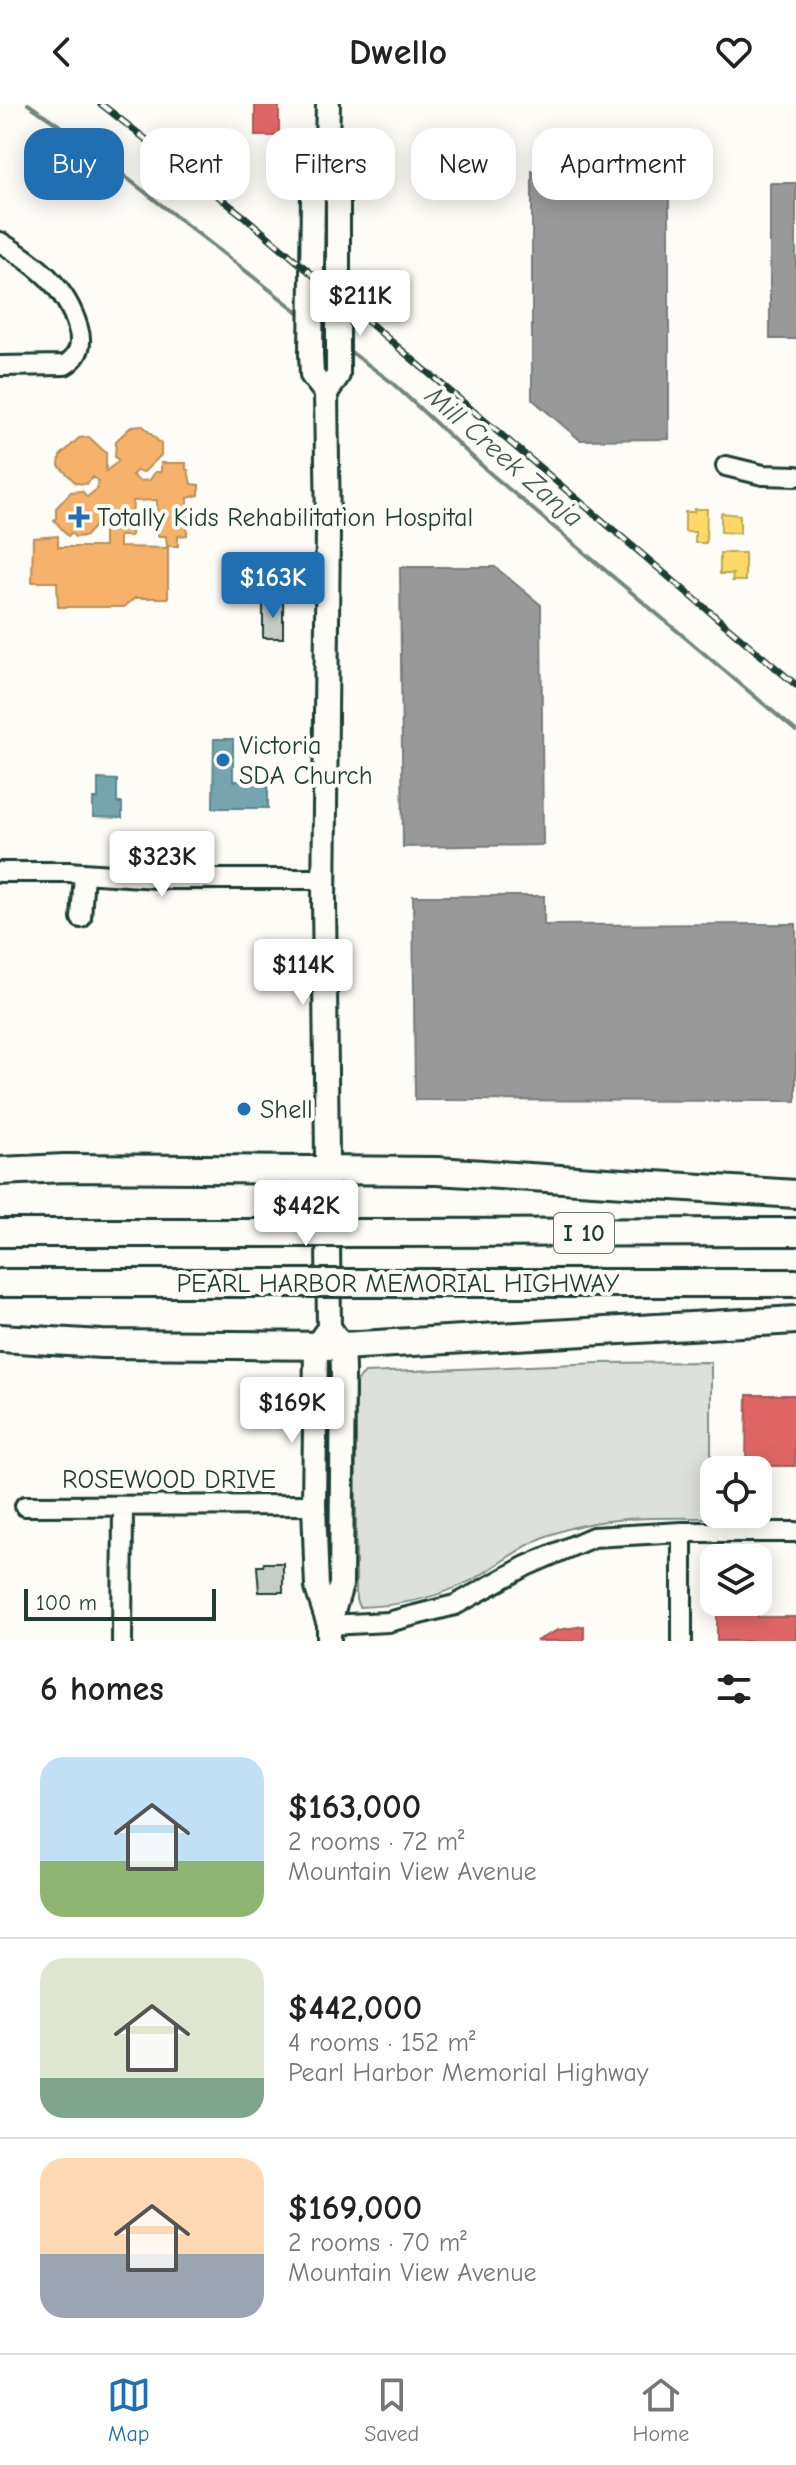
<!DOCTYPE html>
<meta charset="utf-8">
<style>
:root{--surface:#fff;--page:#f2f2f2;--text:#222;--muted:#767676;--line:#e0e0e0;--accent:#1f6fb2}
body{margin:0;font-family:"Comic Neue",sans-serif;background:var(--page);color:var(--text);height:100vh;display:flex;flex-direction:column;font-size:30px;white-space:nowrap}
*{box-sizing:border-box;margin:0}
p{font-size:26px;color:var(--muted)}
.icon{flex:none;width:44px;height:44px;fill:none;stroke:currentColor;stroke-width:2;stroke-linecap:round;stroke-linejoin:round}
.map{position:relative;height:1537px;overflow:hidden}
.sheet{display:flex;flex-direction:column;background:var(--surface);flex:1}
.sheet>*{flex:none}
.hud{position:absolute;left:24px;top:24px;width:748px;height:72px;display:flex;gap:16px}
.buttons{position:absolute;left:700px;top:1352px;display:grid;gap:16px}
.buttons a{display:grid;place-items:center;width:72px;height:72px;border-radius:16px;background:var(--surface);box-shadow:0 4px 20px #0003;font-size:40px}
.scale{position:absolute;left:24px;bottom:20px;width:192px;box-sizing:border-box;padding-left:8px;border:4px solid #1f3d34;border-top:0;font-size:22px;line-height:28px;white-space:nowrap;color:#1f3d34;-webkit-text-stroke:6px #fdfcf7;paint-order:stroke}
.price{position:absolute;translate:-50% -68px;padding:0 18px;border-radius:8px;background:#fff;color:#222;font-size:26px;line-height:52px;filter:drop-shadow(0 2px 4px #0008)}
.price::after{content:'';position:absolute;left:50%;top:48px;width:24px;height:18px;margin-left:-12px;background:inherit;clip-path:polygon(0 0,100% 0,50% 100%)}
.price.selected{background:var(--accent);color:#fff}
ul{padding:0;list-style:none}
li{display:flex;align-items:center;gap:24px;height:200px;padding:0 40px}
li+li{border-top:2px solid var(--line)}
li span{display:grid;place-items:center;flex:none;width:224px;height:160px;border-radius:24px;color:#555}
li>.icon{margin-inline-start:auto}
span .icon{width:96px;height:96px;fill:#fffc;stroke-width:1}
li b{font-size:34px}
h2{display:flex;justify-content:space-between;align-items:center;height:96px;padding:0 40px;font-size:34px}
.tag{padding:0 28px;border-radius:24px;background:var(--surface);box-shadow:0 4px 20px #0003;font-size:28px;line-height:72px}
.tag.selected{background:var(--accent);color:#fff}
header{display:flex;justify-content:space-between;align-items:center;height:104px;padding:0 40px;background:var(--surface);font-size:36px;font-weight:800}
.menu{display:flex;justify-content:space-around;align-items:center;height:112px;border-top:2px solid var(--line);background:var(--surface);font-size:22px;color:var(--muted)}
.menu a{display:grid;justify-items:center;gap:4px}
.menu .selected{color:var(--accent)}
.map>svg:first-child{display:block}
.green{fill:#dde0db;stroke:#7e8e88;stroke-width:2}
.homes{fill:#ffd966;stroke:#bcaa57;stroke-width:2}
.shops{fill:#e06666;stroke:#a65a57;stroke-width:2}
.health{fill:#f6b26b;stroke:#b68f5a;stroke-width:2}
.public{fill:#76a5af;stroke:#5c868a;stroke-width:2}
.industry{fill:#999;stroke:#747d7b;stroke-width:2}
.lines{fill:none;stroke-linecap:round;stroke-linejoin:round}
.stream{stroke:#75877f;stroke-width:4}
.building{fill:#c6cdc7;stroke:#1f3d34;stroke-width:2}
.minor-casing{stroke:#1f3d34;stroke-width:24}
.major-casing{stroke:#1f3d34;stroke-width:28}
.highway-casing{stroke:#1f3d34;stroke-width:32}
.minor{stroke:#fdfcf7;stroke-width:18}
.major{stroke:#fdfcf7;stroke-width:22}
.highway{stroke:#fdfcf7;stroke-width:26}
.rail-casing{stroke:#1f3d34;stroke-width:7}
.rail{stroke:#fdfcf7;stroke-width:4;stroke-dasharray:12;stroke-linecap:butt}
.highway-bridge-casing{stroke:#1f3d34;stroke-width:32;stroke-linecap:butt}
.highway-bridge{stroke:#fdfcf7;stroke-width:26}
.poi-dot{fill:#1f6fb2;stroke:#fdfcf7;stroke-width:3}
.labels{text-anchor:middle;stroke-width:8;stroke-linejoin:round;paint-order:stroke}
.shield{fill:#fdfcf7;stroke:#62766e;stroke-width:2}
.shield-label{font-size:24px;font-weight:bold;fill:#1f3d34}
.poi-label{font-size:26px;fill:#1f3d34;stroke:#fdfcf7;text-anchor:start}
.street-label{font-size:26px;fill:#1f3d34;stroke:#fdfcf7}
.water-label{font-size:28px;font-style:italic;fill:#435c53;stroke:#fdfcf7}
</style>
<header><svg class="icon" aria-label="back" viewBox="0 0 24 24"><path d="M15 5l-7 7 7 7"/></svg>Dwello<svg class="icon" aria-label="heart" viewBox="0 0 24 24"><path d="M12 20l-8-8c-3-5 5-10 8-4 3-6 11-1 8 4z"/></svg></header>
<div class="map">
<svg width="796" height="1537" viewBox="0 0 796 1537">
<rect width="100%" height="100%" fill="#fdfcf7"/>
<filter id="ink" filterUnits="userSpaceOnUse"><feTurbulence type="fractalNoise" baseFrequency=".0125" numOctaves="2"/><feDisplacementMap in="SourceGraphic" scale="16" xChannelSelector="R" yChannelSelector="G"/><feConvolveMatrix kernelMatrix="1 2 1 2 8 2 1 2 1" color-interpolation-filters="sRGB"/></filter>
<g filter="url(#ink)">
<path class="green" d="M711,1258v156c-54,0 -108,-3 -159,16 -30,11 -53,31 -80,46 -36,19 -74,26 -113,27l-3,-7v-218l9,-9 235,-10z"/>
<path class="homes" d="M694,405h13l-1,34h-11v-11h-10v-20h9z
M721,409l19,2v18l-19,-1z
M720,449h25v28h-13l1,-7h-13z"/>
<path class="shops" d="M255,0h24v32h-24z
M747,1291h49l-1,71h-49z
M717,1498h41v15h38v24h-79z
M584,1522v15h-48l22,-11z"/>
<path class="health" d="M142,321l19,19v11l-17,17 -8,-1 -4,4 7,6 11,-1 5,-8h6v-9h25v7h2l3,14 8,1v10l-11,3 -1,37 -9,1v10h-11l-1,-10h-8l-1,-36 -24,1 -2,35h-12v11l49,1v50h-33l-11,9h-66l-1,-25h-25l1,-44 25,-2v11h46v-22l4,-1v-9l-4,-7 -2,1v9l-16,18 -11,1 -4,-4 -3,3 -14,-16 2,-2v-10l15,-16 11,-1 5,6 10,-8 1,-8 -5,-4 -7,7 -10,-1 -17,-17 1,-10 19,-18 10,-1 17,16v18l13,-10 -4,-4 1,-16 16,-15z"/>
<path class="public" d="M214,635h19v42h35v27h-55z
M98,675l19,1v23h5v15l-29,-1v-18h5z"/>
<path class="industry" d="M532,67h137v268l-89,1 -48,-41z
M770,79h26v156h-26z
M400,463h95l46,38 2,240 -140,2z
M413,792h131v29l252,-1v177l-381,-1z"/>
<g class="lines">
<path class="stream" d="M28,0l35,24 239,187
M347,245l43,32 101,93 305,257"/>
</g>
<path class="building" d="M263,497h20v37h-20z
M264,1459h19v29h-24l-2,-26h6z"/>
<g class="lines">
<defs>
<path id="minor" d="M0,138c36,22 66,44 78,86 5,16 1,28 -13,37l-65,1
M726,362l37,9 33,1
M0,768h68l104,7h152
M81,814l3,-45
M25,1402l289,-1
M682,1428v109
M329,1521l59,-3 67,-17 71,-39 67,-29 89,-5h114
M122,1537l1,-135"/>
<path id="major" d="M328,0l-2,78 12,16v177l-12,18 2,137 -4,370 5,427 13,19 1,23 -2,216 -12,40v16
M326,78l-13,14 -2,158 1,21 14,18
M326,1228l-10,14 -2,159 3,83 12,37"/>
<path id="highway" d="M0,1067l65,-3 372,3 359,23
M0,1129h281
M372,1129l424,-1
M0,1179h282
M372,1179h424
M0,1234l102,6 240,2 454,-26"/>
</defs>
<use href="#minor" class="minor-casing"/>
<use href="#major" class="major-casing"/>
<use href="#highway" class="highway-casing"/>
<use href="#minor" class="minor"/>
<use href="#major" class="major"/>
<use href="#highway" class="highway"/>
<defs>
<path id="rail" d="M101,0l145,114 550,467"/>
</defs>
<use href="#rail" class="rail-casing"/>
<use href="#rail" class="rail"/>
<defs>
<path id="highway-bridge" d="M281,1129h91
M282,1179h90"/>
</defs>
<use href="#highway-bridge" class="highway-bridge-casing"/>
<use href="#highway-bridge" class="highway-bridge"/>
</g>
</g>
<g class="poi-dot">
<path d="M75 401h8v8h8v8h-8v8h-8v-8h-8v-8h8z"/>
<circle cx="223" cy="656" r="8"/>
<circle cx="244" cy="1005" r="8"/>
</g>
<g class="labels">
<rect class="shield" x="554" y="1109" width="60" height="40" rx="6"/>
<g class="shield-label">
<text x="584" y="1137">I 10</text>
</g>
<g class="poi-label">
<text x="97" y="422">Totally Kids Rehabilitation Hospital</text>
<text x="239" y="650">Victoria<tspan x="239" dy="30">SDA Church</tspan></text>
<text x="260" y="1014">Shell</text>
</g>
<g class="street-label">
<text x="398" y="1188">PEARL HARBOR MEMORIAL HIGHWAY</text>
<text x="169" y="1384">ROSEWOOD DRIVE</text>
</g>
<g class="water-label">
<text transform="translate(505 352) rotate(41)" y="10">Mill Creek Zanja</text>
</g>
</g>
</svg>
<div class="buttons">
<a><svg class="icon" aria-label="locate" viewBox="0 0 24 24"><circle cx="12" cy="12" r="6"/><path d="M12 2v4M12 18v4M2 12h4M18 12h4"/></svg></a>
<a><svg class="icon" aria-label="layers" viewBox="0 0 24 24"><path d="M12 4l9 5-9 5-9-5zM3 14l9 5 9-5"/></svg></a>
</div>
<div class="scale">100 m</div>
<b class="price" style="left:360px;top:234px">$211K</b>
<b class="price selected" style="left:273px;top:516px">$163K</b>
<b class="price" style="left:162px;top:795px">$323K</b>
<b class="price" style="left:303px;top:903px">$114K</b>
<b class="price" style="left:306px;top:1144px">$442K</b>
<b class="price" style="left:292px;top:1341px">$169K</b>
<div class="hud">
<a class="tag selected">Buy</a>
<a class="tag">Rent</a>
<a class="tag">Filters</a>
<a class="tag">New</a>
<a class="tag">Apartment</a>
</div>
</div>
<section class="sheet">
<h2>6 homes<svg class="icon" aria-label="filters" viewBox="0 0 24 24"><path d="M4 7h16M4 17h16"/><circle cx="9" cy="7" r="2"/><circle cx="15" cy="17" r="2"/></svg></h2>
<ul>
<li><span style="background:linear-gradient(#bfe0f5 65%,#8fb573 0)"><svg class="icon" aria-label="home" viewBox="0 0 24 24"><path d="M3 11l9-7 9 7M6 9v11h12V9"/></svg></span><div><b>$163,000</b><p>2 rooms · 72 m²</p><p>Mountain View Avenue</p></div></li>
<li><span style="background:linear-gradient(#dfe7d0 75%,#7fa58c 0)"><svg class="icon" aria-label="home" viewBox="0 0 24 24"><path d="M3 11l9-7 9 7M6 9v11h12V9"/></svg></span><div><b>$442,000</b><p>4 rooms · 152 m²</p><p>Pearl Harbor Memorial Highway</p></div></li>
<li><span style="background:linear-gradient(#ffd9b3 60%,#9aa5b1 0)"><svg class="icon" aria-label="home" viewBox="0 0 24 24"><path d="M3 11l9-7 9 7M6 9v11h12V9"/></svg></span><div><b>$169,000</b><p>2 rooms · 70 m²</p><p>Mountain View Avenue</p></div></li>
</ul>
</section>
<nav class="menu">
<a class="selected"><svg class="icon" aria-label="map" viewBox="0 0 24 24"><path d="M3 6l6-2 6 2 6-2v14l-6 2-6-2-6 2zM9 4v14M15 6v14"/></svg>Map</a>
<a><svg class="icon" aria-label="saved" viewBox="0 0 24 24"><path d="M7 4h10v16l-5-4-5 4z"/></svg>Saved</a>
<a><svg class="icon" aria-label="home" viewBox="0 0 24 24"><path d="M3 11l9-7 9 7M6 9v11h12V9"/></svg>Home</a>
</nav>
